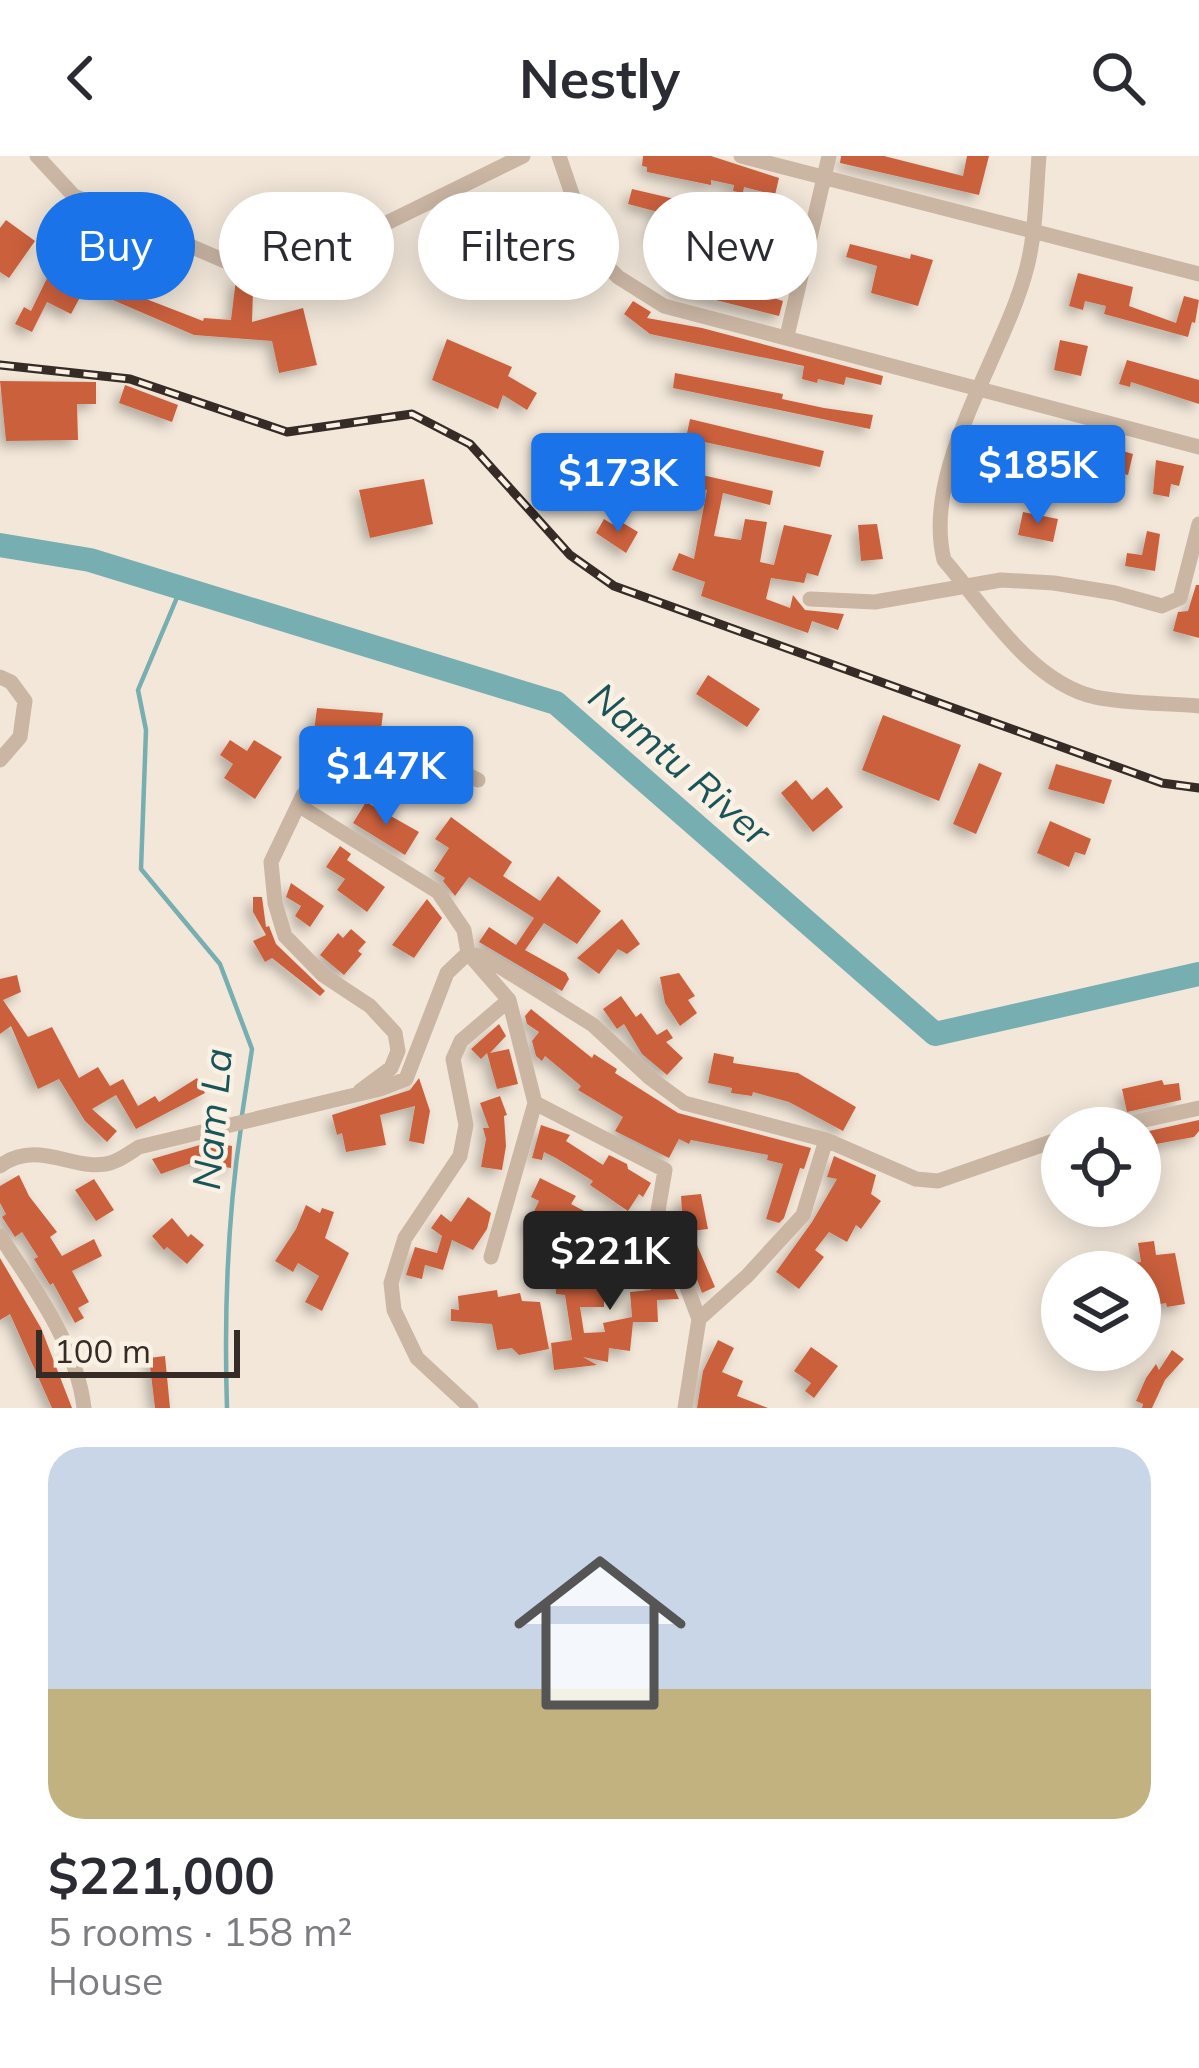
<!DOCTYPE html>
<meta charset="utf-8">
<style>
:root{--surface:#fff;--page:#f7f7f7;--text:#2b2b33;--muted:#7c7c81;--accent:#1a73e8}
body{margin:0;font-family:Mulish,sans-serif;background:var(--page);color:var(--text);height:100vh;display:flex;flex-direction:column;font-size:45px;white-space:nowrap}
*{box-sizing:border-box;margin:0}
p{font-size:39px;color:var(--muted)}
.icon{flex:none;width:66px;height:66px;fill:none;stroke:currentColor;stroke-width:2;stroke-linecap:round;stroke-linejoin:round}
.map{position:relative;height:1252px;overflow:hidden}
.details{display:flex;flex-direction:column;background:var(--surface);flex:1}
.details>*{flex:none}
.top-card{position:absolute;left:36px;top:36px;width:1128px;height:108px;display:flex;gap:24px}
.fabs{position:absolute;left:1041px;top:951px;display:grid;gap:24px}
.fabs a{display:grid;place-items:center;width:120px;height:120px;border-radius:50%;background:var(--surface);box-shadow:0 6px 30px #0003;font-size:60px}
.scale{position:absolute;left:36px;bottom:30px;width:204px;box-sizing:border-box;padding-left:12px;border:6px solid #362b26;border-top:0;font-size:33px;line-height:42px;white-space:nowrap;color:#362b26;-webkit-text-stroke:9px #faf1e5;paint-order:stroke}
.price{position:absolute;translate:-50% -102px;padding:0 27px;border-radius:12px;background:var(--accent);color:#fff;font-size:39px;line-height:78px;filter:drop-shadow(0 3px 6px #0008)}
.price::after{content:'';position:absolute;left:50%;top:72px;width:36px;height:27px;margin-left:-18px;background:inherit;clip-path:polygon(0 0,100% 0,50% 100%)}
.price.current{background:#222;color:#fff}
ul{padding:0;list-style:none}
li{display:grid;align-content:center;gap:24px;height:636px;padding:0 48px}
li span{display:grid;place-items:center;height:372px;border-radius:36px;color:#555}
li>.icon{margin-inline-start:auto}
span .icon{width:216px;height:216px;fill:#fffc;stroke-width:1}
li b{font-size:51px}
.tag{padding:0 42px;border-radius:54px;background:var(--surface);box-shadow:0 6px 30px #0003;font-size:42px;line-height:108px}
.tag.current{background:var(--accent);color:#fff}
header{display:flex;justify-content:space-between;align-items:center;height:156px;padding:0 48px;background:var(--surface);font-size:54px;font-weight:700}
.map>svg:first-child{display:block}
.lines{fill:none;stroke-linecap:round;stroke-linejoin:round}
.stream{stroke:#77aeb1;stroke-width:4.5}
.river{stroke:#77aeb1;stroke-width:24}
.building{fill:#cb613e;filter:url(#shadow)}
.minor{stroke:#cbb6a4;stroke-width:15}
.rail-casing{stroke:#362b26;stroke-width:9}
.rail{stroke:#faf1e5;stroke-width:4.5;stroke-dasharray:14;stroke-linecap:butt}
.labels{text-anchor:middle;stroke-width:9;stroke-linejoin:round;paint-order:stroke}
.water-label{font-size:39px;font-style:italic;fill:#1a5459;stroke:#faf1e5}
</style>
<header><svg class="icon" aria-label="back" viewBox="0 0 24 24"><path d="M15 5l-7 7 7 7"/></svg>Nestly<svg class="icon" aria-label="search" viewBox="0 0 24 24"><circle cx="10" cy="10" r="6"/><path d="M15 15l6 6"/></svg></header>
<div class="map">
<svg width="1199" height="1252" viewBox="0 0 1199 1252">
<defs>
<filter id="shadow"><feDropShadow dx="-5.5" dy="5.5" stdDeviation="6" flood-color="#0004"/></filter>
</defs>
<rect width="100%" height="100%" fill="#f2e7d9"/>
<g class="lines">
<path class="stream" d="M181,432l-43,102 8,40 -5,139 79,95 32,85 -10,66
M227,1252c-3,-95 0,-187 14,-281"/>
<path class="river" d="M0,389l90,15 466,143 379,331 264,-60"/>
</g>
<path class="building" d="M643,0h68l68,22 -4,17 -31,-8 -1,6 -10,-2 1,-6 -23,-5v5l-64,-13v-5l-5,-1z
M841,0h43l79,20 4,-20h22l-10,39 -139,-32z
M632,33l137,32 -6,30 30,7 -4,15 -110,-23v-5l-28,-8 7,-25 -30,-8z
M6,64l29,21 -26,37 -9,-6v-44z
M850,88l60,15 1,-5 22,6 -15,46 -47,-13 6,-27 -31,-9z
M56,96l86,43 -1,2 62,24 1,-3 27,2 5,-41 11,5v6h6l-1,32 51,-14 14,57 -38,8 -7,-32 -78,-6 -109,-47 -14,26 -24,-12 -15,30 -17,-8 9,-17 7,4 20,-41 -4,-2z
M1078,117l55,14 -4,19 47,17 8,-27 15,4 -4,23 -3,-1 -4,15 -84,-23 2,-8 -21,-5 -2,9 -14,-4z
M676,119l87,25 1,-5 19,6 -4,15 -107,-27z
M633,145l18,11 -4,6 55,10 181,48 -2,9 -35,-8 -2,8 -26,-6 -1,4 -15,-4 2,-13 -154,-32 -26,-20z
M447,183l65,28 -4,9 29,17 -10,17 -24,-15 -5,14 -66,-29z
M1060,184l28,6 -7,30 -27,-6z
M1127,204l72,20v24l-68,-22 -1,5 -11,-3z
M675,217l108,21 -1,5 42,9 49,7 -3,14 -197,-41z
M0,225l96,1v22h-19l1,36 -72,1z
M125,229l53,20 -6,17 -53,-19z
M690,263l134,32 -4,16 -134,-29z
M1051,272l27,8 -6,20 -6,-2 -4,15 -28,-6 3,-11 7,1z
M603,285l19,5v11l151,34 -3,14 -47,-12 -9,43 27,4 4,-21 22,3 -7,40 14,3 10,-40 48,10 -14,41 -11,-3 -3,10 -33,-5 -5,21 24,9 3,-13 12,15 39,4 -6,16 -26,-9 -4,12 -107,-37 4,-14 -33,-12 7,-17 15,6 13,-69 -108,-22z
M1105,290l28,8 -5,21 -7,-2 -3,10 -15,-4 3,-10 -6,-2z
M1156,304l28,6 -5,20 -8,-2 -2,13 -16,-3z
M424,323l9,45 -63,14 -11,-48z
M1023,356l35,7 -5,23 -35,-7z
M604,363l16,10 3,-6 15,9 -12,21 -30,-20z
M877,368l6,35 -22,2 -3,-36z
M1147,375l13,3 -5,37 -30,-5 2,-13 15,2z
M1196,429h3v53l-26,-7 5,-19 10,-1z
M708,519l52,34 -13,18 -51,-33z
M317,552l66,5 -3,24 -66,-6z
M883,559l78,30 -22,56 -77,-31z
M230,584l17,11 7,-11 28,17 -27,42 -31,-21 9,-14 -13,-9z
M979,607l23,10 -26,61 -23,-10z
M1056,608l56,16 -8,24 -56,-15z
M796,624l16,20 15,-13 16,20 -30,25 -32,-39z
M366,646l53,30 -14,23 -52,-32z
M451,661l61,45 -9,14 37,25 18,-25 43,35 -24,33 -33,-21 -19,27 41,23 3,6 -7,12 -83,-49 10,-15 27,18 18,-27 -65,-41 -14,19 -12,-15 2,-3 -11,-7 15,-23 -14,-9z
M1050,665l41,18 -6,16 -10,-3 -6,15 -32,-14z
M340,690l11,8 -4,6 38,27 -18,25 -30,-22 8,-11 -19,-12z
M291,727l33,23 -14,21 -15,-11 6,-10 -15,-9z
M253,741h9l4,30 3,-1 7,18 49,47 -5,5 -48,-38 -7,4 -12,-21 13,-6 -13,-23z
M427,743l15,19 -28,40 -22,-13z
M622,763l18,25 -13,10 -9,-5 -19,25 -22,-16z
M351,773l15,13 -8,9 4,3 -18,21 -24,-20 18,-22 5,5z
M679,817l16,23 -7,4 9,13 -17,13 -15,-23 -5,-26z
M17,819l4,17 -18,8 25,37 24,-10 27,51 19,-11 12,19 13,-7 15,27 17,-10 4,6 38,-24 8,15 -69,36 -20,-34 -24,14 25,22 -10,11 -22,-21 -26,-42 -21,10 -27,-63 -11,8v-55z
M621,840l15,21 5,-4 16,22 10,-6 6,9 -7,4 17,16 -16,17 -25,-21 -18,-30 -7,5 -14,-20z
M531,853l61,49 2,-4 23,15 -2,4 63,40 133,35 -7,21 -4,-1 -16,50 -5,5 -13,-4 17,-55 -16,-4 1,-5 -77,-15 -2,4 -10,-5 -10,19 -54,-27 8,-14 -45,-27 3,-4 -36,-30 -3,5 -6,-5 -4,-15 7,-9 -12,-8 -2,-8z
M499,868l7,12 -16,17 19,-4 9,35 -21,5 -10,-36 -6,6 -10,-10z
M714,897l20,4 -1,6 65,10 58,34 -13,24 -54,-29 -36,-10 -1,4 -21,-3 1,-5 -24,-5z
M419,922l11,33 -6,33 -15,-3 6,-35 -35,9 6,30 -40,7 -4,-19 -5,2 -5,-20 78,-25z
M1162,924l2,5 15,-2 2,17 -54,12 -5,-23z
M500,940l7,19 -3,1 2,30 -4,24 -21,-3 5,-28 -3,-11h6l-9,-25z
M1199,964v11l-5,6 -54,10v-14z
M541,969l29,10 -4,6 37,24 6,-10 18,9 1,5 23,14 -8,14 -4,-3 -11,17 -38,-26 3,-4 -37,-23 -12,-6 -2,8 -10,-2z
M210,986l22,4 -1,22 -37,-6 -33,12 -9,-15z
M834,1000l42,19 -5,19 10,7 -20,28 -5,-4 -9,17 -18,-10 -14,18 9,7 -25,32 -23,-17 36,-50 25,-43 -10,-2z
M19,1019l10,21 28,36 -7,5 12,19 32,-17 8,17 -30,15 17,31 -11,6 6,10 -9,5 -22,-40 -3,2 -16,-26 4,-2 -16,-25 -7,5 -13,-20 4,-3 -6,-11v-17z
M540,1022l36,18 -5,8 28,15 -2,4 20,5 -5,20 -16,-4 -21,-13 -14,25 -18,-10 5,-8 -22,-10 13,-27 -8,-4z
M94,1023l20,31 -18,11 -21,-31z
M701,1038l7,35 -17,2 24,56 -13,6 -18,-48 -3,-49z
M468,1041l23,16 -4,16 -14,21 -21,-10 -9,30 -18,-5 -3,14 -16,-4 9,-28 22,6 5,-17 -11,-8 10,-14 10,8z
M306,1049l14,8 2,-5 12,4 -9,26 24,15 -27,58 -17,-9 14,-26 -21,-13 -5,9 -18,-11 21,-32z
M172,1062l16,19 3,-3 13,11 -17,19 -20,-17 -3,3 -12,-14z
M651,1083l6,25 5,-2 17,37 -22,1 1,22h-25l-3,29 -21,-3 -1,14 -25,-5 14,8 -43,5 -3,-27 21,-3 -7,-45 -9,-1v-13l20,-3 -1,7h29v22h-24l4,26 21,-1 -2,-9 29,-6 -2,-25 21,-2 -7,-24 -8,2 -6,-24z
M1154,1085l2,14 19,-2 10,51 -18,3 -1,-4 -26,5v-36h-25v-7l26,-3 -3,-19z
M0,1102l41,70 31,80h-20l-42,-94 -10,6z
M497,1134l1,7 22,-4 2,8 18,1 9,47 -30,6 -7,-7 -15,2 -5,-26 -41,-3v-12l8,1 -1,-14z
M718,1184l16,8 -12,24 21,9 -6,15 31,12h-71l6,-37z
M811,1191l27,19 -24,32 -9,-7 6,-8 -17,-12z
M1172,1194l12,9 -19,21 -13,28h-10l1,-4 -7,-3 10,-23 10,-14 3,6z
M165,1200l5,52h-15l-6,-50z"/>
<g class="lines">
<path class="minor" d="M37,0l37,40 188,81 33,-9 228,-112
M559,0l32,94 27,27 46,29 535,141
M741,0l458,118
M1039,0c-3,36 -3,76 -12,111 -22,88 -106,201 -83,293 41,47 86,122 151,137 33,7 70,6 104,9
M787,180l42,-180
M810,443l65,3 126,-22 53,3 61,10 47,13 18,-8 19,-74
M0,521l11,5 14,19 -5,36 -20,23
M298,649l140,87 26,38 4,23 41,47 26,103
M360,935l31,-23 7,-17 -3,-18 -25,-27 -47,-31 -38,-39 -10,-33 -4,-41 32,-67 32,-31 45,-8 52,2 46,22
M1108,972l91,-20
M0,1010c39,-29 78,9 113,-4 9,-3 18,-10 26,-15l241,-58 26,-10 41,-106 21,-20 18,5 107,67 57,53 34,25 142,37 90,39 22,2 124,-43
M0,1080c34,51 77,110 84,172
M491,1101l44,-154 130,67 -7,41 41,108 -14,89
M699,1163l48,-43 56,-61 23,-75
M471,1252l-54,-50 -23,-48 -3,-27 14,-45 55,-82 6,-31 -13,-66 8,-18 48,-41"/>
<defs>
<path id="rail" d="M0,209l130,14 157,53 125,-18 58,30 100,111 44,31 548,197 37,5"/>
</defs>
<use href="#rail" class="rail-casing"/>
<use href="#rail" class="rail"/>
</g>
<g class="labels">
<g class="water-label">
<text transform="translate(680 608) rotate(41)" y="14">Namtu River</text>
<text transform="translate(212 963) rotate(-85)" y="14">Nam La</text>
</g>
</g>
</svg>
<div class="fabs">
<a><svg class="icon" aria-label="locate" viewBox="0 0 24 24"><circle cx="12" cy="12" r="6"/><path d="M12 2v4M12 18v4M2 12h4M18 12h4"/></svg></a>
<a><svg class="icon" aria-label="layers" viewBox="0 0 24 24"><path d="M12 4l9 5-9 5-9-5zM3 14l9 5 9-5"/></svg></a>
</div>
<div class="scale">100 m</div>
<b class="price" style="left:1038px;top:371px">$185K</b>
<b class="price" style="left:618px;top:379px">$173K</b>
<b class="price" style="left:386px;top:672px">$147K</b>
<b class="price current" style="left:610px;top:1157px">$221K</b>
<div class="top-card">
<a class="tag current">Buy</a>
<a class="tag">Rent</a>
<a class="tag">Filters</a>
<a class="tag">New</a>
</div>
</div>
<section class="details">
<ul>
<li><span style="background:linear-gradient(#c9d6e8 65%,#c2b280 0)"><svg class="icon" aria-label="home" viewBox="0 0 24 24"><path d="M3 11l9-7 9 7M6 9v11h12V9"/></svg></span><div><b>$221,000</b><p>5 rooms · 158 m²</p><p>House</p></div></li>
</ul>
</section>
